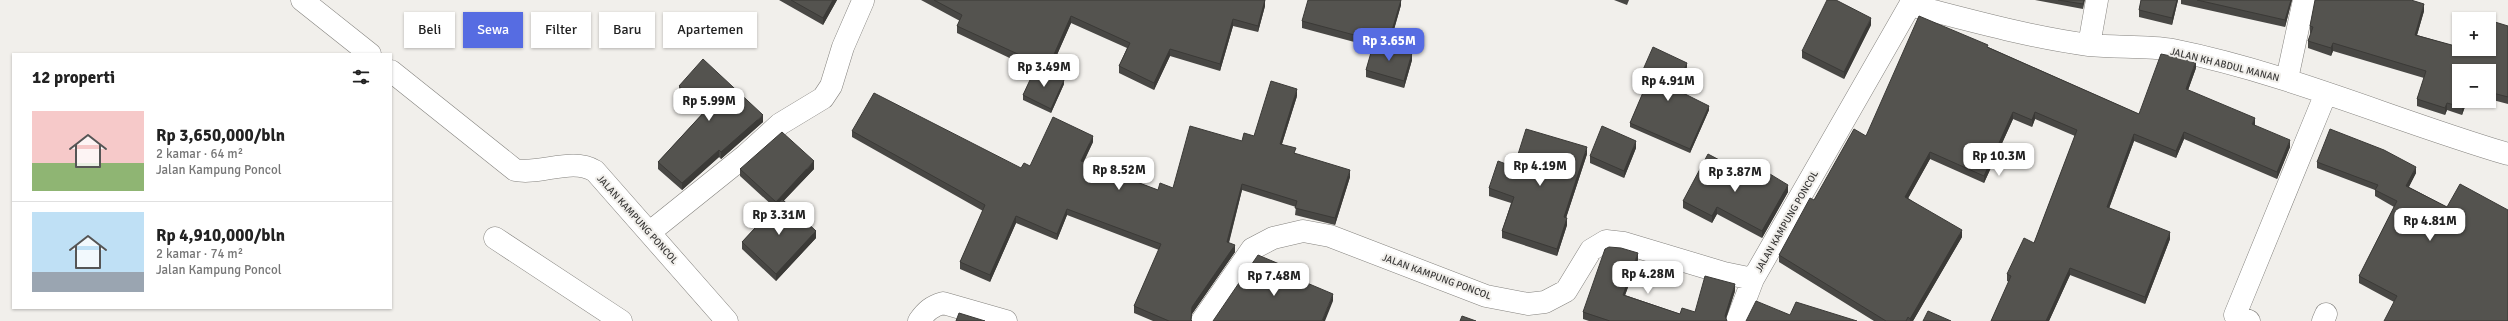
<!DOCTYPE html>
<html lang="id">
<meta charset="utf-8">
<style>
:root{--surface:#fff;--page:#f6f6f6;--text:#222;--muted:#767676;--line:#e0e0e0;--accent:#566ce2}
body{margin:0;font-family:Signika,sans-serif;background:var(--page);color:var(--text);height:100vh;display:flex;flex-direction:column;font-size:15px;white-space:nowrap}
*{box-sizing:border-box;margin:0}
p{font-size:13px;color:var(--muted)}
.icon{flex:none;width:22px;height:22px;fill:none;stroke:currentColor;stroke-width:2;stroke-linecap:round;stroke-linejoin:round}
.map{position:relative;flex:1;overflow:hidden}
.side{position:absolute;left:12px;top:53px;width:380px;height:256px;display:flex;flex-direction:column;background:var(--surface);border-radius:0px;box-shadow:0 1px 3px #0004}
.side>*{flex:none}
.guide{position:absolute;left:404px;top:12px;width:380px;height:36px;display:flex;gap:8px}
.fabs{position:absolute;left:2452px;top:12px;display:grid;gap:8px}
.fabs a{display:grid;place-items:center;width:44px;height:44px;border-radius:0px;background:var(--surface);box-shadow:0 1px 3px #0004;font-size:20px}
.price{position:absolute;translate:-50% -34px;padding:0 9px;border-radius:8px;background:#fff;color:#222;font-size:13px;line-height:26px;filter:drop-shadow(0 1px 2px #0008)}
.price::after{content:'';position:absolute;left:50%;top:24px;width:12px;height:9px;margin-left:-6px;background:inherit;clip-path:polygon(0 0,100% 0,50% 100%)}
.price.selected{background:var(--accent);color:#fff}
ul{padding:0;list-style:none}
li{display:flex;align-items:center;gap:12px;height:100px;padding:0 20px}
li+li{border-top:1px solid var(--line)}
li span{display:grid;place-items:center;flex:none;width:112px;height:80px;border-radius:0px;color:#555}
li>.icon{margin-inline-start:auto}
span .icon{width:48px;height:48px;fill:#fffc;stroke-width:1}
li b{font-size:17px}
h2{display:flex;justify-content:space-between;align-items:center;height:48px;padding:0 20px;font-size:17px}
.pill{padding:0 14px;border-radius:0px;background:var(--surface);box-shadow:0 1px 3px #0004;font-size:14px;line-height:36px}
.pill.selected{background:var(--accent);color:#fff}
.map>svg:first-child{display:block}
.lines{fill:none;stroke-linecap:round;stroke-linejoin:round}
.street-casing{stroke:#84827e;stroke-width:23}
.street{stroke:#fff;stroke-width:22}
.wall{fill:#484744}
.shaded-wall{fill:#3b3a37}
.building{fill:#54534f;stroke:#3b3a37}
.labels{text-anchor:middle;stroke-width:4;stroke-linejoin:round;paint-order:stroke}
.street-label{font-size:10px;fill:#383736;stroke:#f1efeb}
</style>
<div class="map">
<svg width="2508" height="321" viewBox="0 0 2508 321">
<rect width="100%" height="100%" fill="#f1efeb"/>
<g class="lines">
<defs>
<path id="street" d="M302,0l68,54
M2089,45l8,-45
M391,71l124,99c26,5 57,-13 80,1l132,150
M2287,79l17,-79
M650,232l96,-77 34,-31 43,-26 8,-12 12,-39 20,-46
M495,238l126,83
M919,321c7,-10 13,-15 24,-18l63,18
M1202,321l50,-72 21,-11 30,-7 27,5 156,60 42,8 17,-2 21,-11 25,-41 15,-9 18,2 100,30 29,6 157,-274c59,15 119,32 179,40 28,3 57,0 84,5 115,23 223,71 335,104
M1737,321l16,-42
M2249,321l-14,-6 91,-222
M2323,321l3,-7"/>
</defs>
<use href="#street" class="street-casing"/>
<use href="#street" class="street"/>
</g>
<path class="wall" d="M779,0h58l-14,25z
M921,0h344v6l-7,26 -25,-6 -13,45 -50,-15 -16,34 -35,-17v-7l8,-18 -56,-25 -22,50 15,11 -13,29 -28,-13v-5l12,-25 -78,-37v-7l3,-5z
M1401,0v5l-12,41 23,14 -8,28 -38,-11v-7l7,-23 -71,-19v-7z
M1614,0h15l-2,5z
M2035,0h50l-2,9z
M2141,0h37l-6,25 -33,-8v-7z
M2181,0h111l-7,27 -104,-23z
M2424,11l-7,24 68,20 23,-29v78l-19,-5v-28h-30l8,30 -5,14 -15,-5 -2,5 -28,-9v-7l7,-21 -91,-27 -2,5 -23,-8v-7l3,-7 -1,-1v-7z
M1871,25l-27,54 -42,-21v-7z
M1988,47l151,67 57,-46 -8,22 67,35h-1l36,22 -13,32 -93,-40 -8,19 -42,-17 -25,67 61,31 -25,65 -75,-29 -21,46h-58l18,-39 -2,-1v-7l27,-31 41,-107 -40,-17 -3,8 -19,-8 -29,64 -54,-24 -22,39 54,39 -49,84h-39l-95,-59v-7l35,-55 52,-64z
M1687,67l-10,23 32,20 -19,43 -60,-26v-4l19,-44 -7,-3v-4z
M679,86l84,36 -42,37 -2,-2 -37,33 -24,-21v-7l44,-48 -23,-21z
M1297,96l-15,48 14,10 54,23 -15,48 -40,-10 1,-8 -54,-17 -13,53 6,9 -43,62 -1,6 1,1h-39l-19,-8v-7l25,-56 -92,-35 -10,25 -41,-17 -26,59 -30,-13v-7l23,-51 -131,-74v-6l169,37 9,-2 63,-24 -10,20 75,28 15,-2 69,-47 12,-5z
M1636,148l-12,30 -34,-15v-7z
M1587,154l-21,64 1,7 -10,31 -55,-18v-7l9,-28 -22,-7v-8l25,-21z
M2317,162l99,11 -7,14 38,20 -53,95 -35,-19v-7l35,-69 -19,-11v-6l-58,-22z
M740,169h74l-31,32 33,37 -40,43 -34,-32v-7l32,-35 -34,-31z
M1759,181l29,11 -26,46 -45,-24 -5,9 -29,-15v-7z
M1638,260l-13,35 55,19 15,-2 40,-21 -9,28 1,2h-138l-6,-2v-7z"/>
<path class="shaded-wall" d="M833,0h4l-14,25v-7z
M1265,0v6l-7,26v-6z
M1401,0v5l-13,46v-7z
M2177,0h1l-6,25v-7z
M2291,0h1l-7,27v-7z
M2424,4v7l-9,31v-7z
M1071,16v7l-23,52v-7z
M1871,18v7l-27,54v-7z
M1233,19v7l-13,45v-7z
M2333,43v8l-2,5v-8z
M1170,49v7l-16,34v-7z
M1412,53v7l-8,28v-7z
M2196,61v7l-10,28v-7z
M1687,63v4l-12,27v-5z
M1064,80v4l-13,29v-4z
M1297,89v7l-17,54v-6z
M2464,101h3l-5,14v-8z
M2447,103v7l-2,5v-7z
M1709,106v4l-19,43v-4z
M2013,112v7l-29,64v-7z
M2035,112v7l-3,8v-7z
M763,115v7l-42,37v-7z
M2255,118v7l-3,6v-7z
M2184,132v7l-8,19v-7z
M2134,134v7l-27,73v-7z
M1093,136v6l-12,26v-7z
M2290,140v7l-13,32v-7z
M1636,141v7l-12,30v-7z
M1587,147v7l-23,70v-7z
M719,150v7l-37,33v-7z
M1930,152v7l-25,45v-7z
M814,161v8l-38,40v-7z
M2416,167v6l-10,19v-6z
M1350,170v7l-15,48v-7z
M1242,184v6l-15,59v-7z
M1788,185v7l-26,46v-7z
M1717,207v7l-5,9v-7z
M1067,209v6l-10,25v-6z
M1016,216v7l-26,59v-7z
M1567,218v7l-10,31v-7z
M1962,230v7l-49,84h-3v-2z
M816,231v7l-40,43v-7z
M2170,232v7l-25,65v-7z
M1235,245v7l-43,62 -1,7 1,-14z
M1638,253v7l-15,41v-6z
M2070,268v7l-21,46h-3z
M1291,269v7l-3,6v-7z
M1735,284v7l-10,30v-5z
M1333,294v7l-8,20h-3z"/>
<path class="building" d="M791,0h42l-10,18z
M934,0h331l-7,26 -25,-7 -13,45 -50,-15 -16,34 -35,-17 11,-23 -59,-27 -23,52 -91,-42 5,-11z
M1308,0h93l-13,44 -86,-23z
M1827,0h9l35,18 -27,54 -42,-21z
M2058,0h26l-1,4z
M2141,0h36l-5,18 -33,-8z
M2197,0h94l-6,20z
M2315,0h96l13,4 -9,31 44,12v2h6l20,6 2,-6h2v-8l6,-19 13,4v71l-19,-5v-21h-30v30h5l-2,6 -15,-4 -2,5 -28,-9 9,-28 -93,-28 -2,5 -23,-7 5,-14 -3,-1z
M1919,16l69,29 -1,2 152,67 22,-60 35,7 -10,28 69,29 -3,6 38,16 -13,32 -93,-40 -8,19 -42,-17 -27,73 63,25 -25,65 -75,-29 -24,53h-55l20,-45 -4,-2 17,-36 10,5 43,-113 -42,-18 -3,8 -19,-8 -29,64 -54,-24 -25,45 57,33 -52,89 -2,-2 -2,4h-20l-107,-66 31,-57 4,2 40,-71 12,7z
M1374,42l38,11 -8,28 -38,-11z
M1653,47l34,16 -12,26 34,17 -19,43 -60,-26 20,-47 -8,-4z
M703,59l60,56 -42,37 -2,-2 -37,33 -24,-21 48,-52 -27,-24z
M1036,67l28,13 -13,29 -28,-14z
M1271,81l26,8 -17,55 16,4 -2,5 56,17 -15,48 -40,-10 2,-7 -55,-17 -15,58 8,3 -43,62 -1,13 1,1h-23l-35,-15 27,-62 -94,-35 -10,25 -41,-18 -26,59 -30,-13 25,-57 -133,-74 22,-38 147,75 3,-5 6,3 23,-49 40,19 -12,25 77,29 2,-7 13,5 17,-62 52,15 2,-8 10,3z
M1602,126l34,15 -12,30 -34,-15z
M1526,129l61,18 -23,70 3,1 -10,31 -55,-18 12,-34 -25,-9 9,-27 16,6z
M2330,129l54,21 32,17 -10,19 41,21 13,-23 48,26v111h-124l13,-25 -38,-20 38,-75 -22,-11 3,-5 -61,-23z
M782,132l32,29 -38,41 -36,-33z
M1708,154l51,27 6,-10 23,14 -26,46 -45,-24 -5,9 -29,-15z
M782,199l34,32 -40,43 -34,-32z
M1609,247l12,1 17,5 -15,42 57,19 2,-6 13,4 10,-36 30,8 -10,32 2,5h-117l-27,-9 22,-63z
M1258,255l33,14 -3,6 45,19 -11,27h-109z
M1756,301l34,14 6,-13 61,19h-111z
M1928,311l23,10h-28z
M959,313l26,8h-29z
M1462,316l14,5h-16z"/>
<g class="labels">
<g class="street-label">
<text transform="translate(2225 64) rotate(14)" y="4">JALAN KH ABDUL MANAN</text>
<text transform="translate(638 219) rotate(48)" y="4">JALAN KAMPUNG PONCOL</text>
<text transform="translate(1786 221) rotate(-60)" y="4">JALAN KAMPUNG PONCOL</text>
<text transform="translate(1437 276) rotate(20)" y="4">JALAN KAMPUNG PONCOL</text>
</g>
</g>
</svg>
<div class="fabs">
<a>+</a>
<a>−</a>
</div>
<b class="price selected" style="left:1389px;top:62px">Rp 3.65M</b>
<b class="price" style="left:1044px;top:88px">Rp 3.49M</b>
<b class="price" style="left:1668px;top:102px">Rp 4.91M</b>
<b class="price" style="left:709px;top:122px">Rp 5.99M</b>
<b class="price" style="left:1999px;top:177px">Rp 10.3M</b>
<b class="price" style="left:1540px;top:187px">Rp 4.19M</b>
<b class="price" style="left:1119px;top:191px">Rp 8.52M</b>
<b class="price" style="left:1735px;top:193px">Rp 3.87M</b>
<b class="price" style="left:779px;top:236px">Rp 3.31M</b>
<b class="price" style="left:2430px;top:242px">Rp 4.81M</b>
<b class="price" style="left:1648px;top:295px">Rp 4.28M</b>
<b class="price" style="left:1274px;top:297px">Rp 7.48M</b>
<div class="guide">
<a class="pill">Beli</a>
<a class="pill selected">Sewa</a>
<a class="pill">Filter</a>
<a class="pill">Baru</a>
<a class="pill">Apartemen</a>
</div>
<section class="side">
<h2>12 properti<svg class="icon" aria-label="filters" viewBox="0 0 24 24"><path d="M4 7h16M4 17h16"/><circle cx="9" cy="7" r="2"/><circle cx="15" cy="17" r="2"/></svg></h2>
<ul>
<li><span style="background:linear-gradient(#f6c9c9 65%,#8fb573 0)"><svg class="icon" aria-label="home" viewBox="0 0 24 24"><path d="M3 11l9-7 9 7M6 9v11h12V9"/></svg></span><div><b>Rp 3,650,000/bln</b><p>2 kamar · 64 m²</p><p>Jalan Kampung Poncol</p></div></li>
<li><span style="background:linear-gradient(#bfe0f5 75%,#9aa5b1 0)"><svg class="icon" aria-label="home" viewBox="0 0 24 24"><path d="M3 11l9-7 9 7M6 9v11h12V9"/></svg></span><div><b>Rp 4,910,000/bln</b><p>2 kamar · 74 m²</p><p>Jalan Kampung Poncol</p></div></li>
</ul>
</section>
</div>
